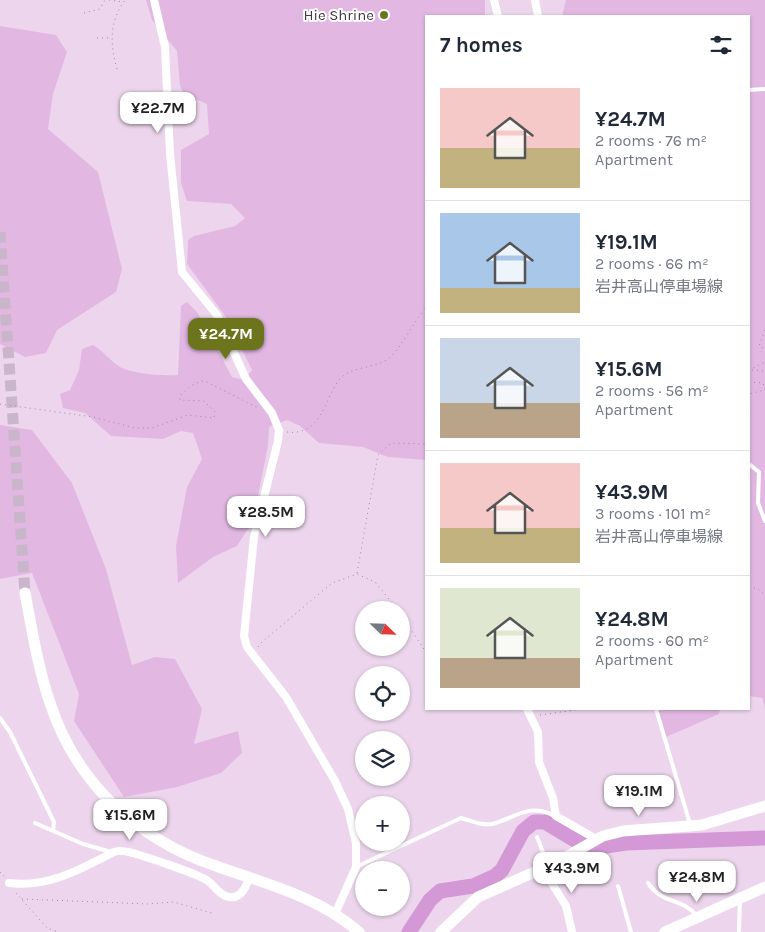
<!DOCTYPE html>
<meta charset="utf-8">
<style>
:root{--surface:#fff;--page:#f6f6f7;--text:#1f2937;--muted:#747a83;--line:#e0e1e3;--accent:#6c741c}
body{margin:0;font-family:Karla,"Noto Sans JP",sans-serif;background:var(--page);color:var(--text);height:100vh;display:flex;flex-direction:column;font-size:19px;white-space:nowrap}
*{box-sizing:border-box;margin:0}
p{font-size:16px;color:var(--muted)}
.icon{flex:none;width:28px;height:28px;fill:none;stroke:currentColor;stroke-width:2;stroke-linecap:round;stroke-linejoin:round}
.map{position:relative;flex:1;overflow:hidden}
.drawer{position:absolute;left:425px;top:15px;width:325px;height:695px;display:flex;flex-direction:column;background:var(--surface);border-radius:0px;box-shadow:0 1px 4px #0004}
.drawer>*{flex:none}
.needle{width:32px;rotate:113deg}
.tools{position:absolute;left:355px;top:601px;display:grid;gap:10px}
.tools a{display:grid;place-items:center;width:55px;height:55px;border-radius:50%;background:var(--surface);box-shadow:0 1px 4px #0004;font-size:25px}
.price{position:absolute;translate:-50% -42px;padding:0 11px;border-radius:10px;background:#fff;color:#222;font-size:16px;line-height:32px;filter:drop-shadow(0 1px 2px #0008)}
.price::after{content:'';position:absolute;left:50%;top:30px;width:15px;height:11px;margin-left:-8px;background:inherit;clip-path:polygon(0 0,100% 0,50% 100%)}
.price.active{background:var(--accent);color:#fff}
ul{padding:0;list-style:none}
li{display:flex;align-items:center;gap:15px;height:125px;padding:0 15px}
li+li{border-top:1px solid var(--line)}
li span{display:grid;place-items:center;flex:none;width:140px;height:100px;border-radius:0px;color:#555}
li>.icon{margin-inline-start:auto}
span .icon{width:60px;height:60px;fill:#fffc;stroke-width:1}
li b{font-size:21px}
h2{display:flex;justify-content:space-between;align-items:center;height:60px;padding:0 15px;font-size:21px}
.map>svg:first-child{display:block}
.green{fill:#e2b8e2}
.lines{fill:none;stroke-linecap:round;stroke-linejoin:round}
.river{stroke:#d398d5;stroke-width:15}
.secondary-tunnel{stroke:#cab6ca;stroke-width:11;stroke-dasharray:11 5.5;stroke-linecap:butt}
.path{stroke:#9b8b9b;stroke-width:1;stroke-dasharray:1 4;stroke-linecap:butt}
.lane{stroke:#fff;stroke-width:4}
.street{stroke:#fff;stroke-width:8}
.secondary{stroke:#fff;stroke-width:11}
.poi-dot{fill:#6c741c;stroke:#fff;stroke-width:2}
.labels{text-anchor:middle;stroke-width:4;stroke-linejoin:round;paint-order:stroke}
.poi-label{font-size:15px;fill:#403740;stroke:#fff;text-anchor:end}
</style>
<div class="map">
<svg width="765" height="932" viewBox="0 0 765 932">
<rect width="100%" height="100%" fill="#edd6ed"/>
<path class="green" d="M146,0h339v16h-59v444l-38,-3 -25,-10 -44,-4 -19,-17 -13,-6 -18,7 -1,19 -15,75 -16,25 -24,11 -35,26 -2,-37 11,-59 15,-28 -9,-26 -12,-2 -18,8 -52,-3 -26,-23 -22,-5 -3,-14 10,-4 9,-20 3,-21 11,-4c10,6 15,13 24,20 11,9 47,11 61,10l3,-69 6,-4 10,10 35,65 12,3 8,-10 -26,-53 -39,-53 1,-24 6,-4 41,-10 10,-8 -14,-14 -44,-3 -6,-18v-33l28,-16 -2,-30 -23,-10 -4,-8 -3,-35 -25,-31z
M566,0h199v708l-3,-10 -13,-2v-680h-187z
M0,26l56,9 11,17 -14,42 -5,35 50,43 24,97 -6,23 -59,38 -11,23 -21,4 -25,-13z
M0,425l32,5 40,53 34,86 26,96 23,-8 20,2 27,50 -8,35 44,-13 4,22 -21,20 -44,14 -53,10 -50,-76 5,-27 -47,-121 -32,6z
M658,709h62l-1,5 -53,23z"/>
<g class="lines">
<path class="river" d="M409,932l21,-32 10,-9 33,-5 22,-10 7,-6 21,-39 11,-9h11l35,21 13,5 33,-5 139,-5"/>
<path class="secondary-tunnel" d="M0,232l25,361"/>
<path class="path" d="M109,0l14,2
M84,13l16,-4 5,-9
M97,38h15
M117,69c-7,-25 -8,-47 8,-69
M765,330l-6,16 6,3
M749,370l16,-8
M752,370l13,1
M749,382l14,1 2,7 -16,4
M0,404l93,13 42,11h17l36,-13 26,3 1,-6 -11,-11 -24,-1v-4c6,-7 16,-15 25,-15l53,27
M749,405l2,1 -2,4
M287,432c35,4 36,-31 52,-52 11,-14 35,-11 49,-21 12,-9 27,-39 38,-52
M357,573l21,-118 13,-12 35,1
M749,588h8l8,7
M401,615l25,37
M258,647l4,-5 70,-59 25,-9 18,8 23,28
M540,715l42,-6
M0,872l5,5
M16,893l31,35 12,4
M22,899l126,5 26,-2 41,12"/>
<path class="lane" d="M749,90l16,-1
M749,464l10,8 -1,31 7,18
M656,709l34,115
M0,718l10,14 44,90 -1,9
M35,823l48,21 28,8
M537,837l11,28
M356,867l105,-49c10,3 21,8 31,6 24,-6 37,-22 63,-8
M648,883c15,22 33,14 49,33
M618,886l13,46
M739,932l1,-32"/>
<path class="street" d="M154,0l11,47 5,107 12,118 35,43 29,64 26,34 7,17 -1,11 -24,96 -10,99 3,11 39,50 49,84 13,28 8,34v24l-21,47
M494,0l4,16
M535,0l3,16
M527,709l11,23 1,30 14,36 3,18 40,23
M543,869l23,37 6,26
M9,883c39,5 72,-14 105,-31 5,-3 14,0 19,1 13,4 66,21 75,28 7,5 12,15 21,16 12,2 17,-10 20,-19"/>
<path class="secondary" d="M25,593c7,37 13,75 25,110 26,80 88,137 166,163 50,18 101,30 143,66
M441,932l37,-35 77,-34 48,-27 20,-5 79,-6 63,-19
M665,932l100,-45"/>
</g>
<circle class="poi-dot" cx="384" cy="15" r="5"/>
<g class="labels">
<g class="poi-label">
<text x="374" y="20">Hie Shrine</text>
</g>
</g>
</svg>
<div class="tools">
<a><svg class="needle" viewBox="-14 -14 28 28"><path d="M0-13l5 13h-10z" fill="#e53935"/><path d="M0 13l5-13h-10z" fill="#747a83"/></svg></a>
<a><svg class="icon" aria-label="locate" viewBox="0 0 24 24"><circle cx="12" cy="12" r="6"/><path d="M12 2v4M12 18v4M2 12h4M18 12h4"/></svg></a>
<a><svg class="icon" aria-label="layers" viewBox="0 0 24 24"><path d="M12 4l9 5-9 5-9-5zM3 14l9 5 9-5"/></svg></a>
<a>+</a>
<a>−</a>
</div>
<b class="price" style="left:158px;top:134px">¥22.7M</b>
<b class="price active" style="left:226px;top:360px">¥24.7M</b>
<b class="price" style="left:266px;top:538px">¥28.5M</b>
<b class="price" style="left:639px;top:817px">¥19.1M</b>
<b class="price" style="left:130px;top:841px">¥15.6M</b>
<b class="price" style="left:572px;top:894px">¥43.9M</b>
<b class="price" style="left:697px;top:903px">¥24.8M</b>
<section class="drawer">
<h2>7 homes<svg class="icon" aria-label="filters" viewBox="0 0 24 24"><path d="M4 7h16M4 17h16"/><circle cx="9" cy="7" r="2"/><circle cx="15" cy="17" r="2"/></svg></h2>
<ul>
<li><span style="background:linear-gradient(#f6c9c9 60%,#c2b280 0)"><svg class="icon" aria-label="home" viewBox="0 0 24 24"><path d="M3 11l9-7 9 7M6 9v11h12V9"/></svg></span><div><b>¥24.7M</b><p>2 rooms · 76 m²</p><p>Apartment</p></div></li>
<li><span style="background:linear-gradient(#a9c7e8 75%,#c2b280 0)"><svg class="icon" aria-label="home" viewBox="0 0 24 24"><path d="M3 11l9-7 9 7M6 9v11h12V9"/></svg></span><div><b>¥19.1M</b><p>2 rooms · 66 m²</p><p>岩井高山停車場線</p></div></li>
<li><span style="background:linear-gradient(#c9d6e8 65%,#b9a48a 0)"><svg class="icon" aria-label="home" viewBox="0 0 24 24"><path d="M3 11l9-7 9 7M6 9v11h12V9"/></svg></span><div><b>¥15.6M</b><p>2 rooms · 56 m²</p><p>Apartment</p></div></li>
<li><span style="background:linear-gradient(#f6c9c9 65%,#c2b280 0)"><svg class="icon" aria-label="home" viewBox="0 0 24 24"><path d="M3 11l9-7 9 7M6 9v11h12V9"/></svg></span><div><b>¥43.9M</b><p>3 rooms · 101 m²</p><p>岩井高山停車場線</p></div></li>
<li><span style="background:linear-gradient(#dfe7d0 70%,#b9a48a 0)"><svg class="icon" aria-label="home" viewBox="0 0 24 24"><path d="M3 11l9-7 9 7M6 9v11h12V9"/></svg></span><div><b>¥24.8M</b><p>2 rooms · 60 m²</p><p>Apartment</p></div></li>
</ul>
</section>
</div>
